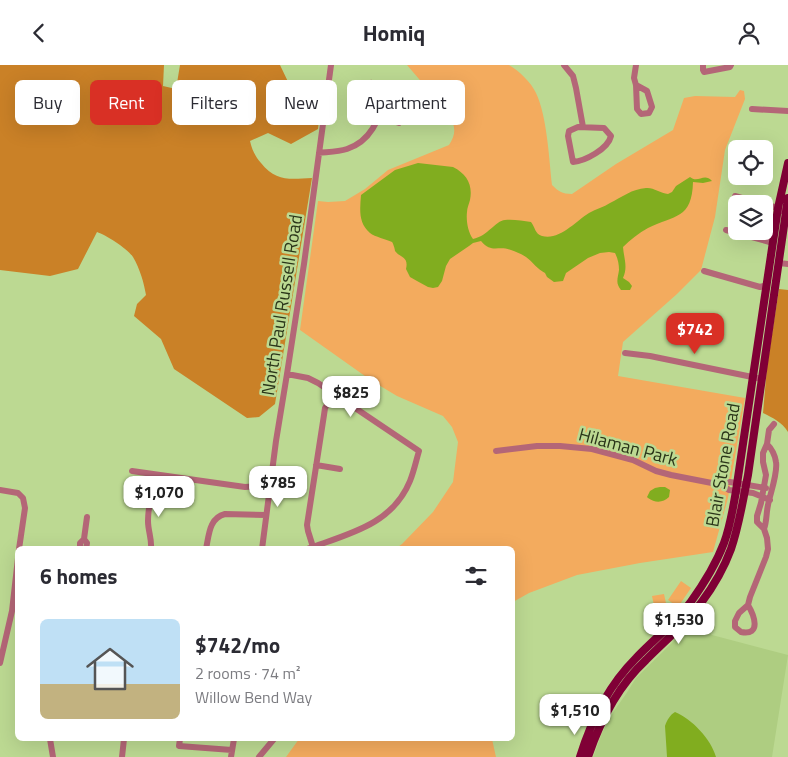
<!DOCTYPE html>
<meta charset="utf-8">
<style>
:root{--surface:#fff;--page:#f7f7f7;--text:#2b2b33;--muted:#7c7c81;--accent:#d93025}
body{margin:0;font-family:"Titillium Web",sans-serif;background:var(--page);color:var(--text);height:100vh;display:flex;flex-direction:column;font-size:19px;white-space:nowrap}
*{box-sizing:border-box;margin:0}
p{font-size:16px;color:var(--muted)}
.icon{flex:none;width:28px;height:28px;fill:none;stroke:currentColor;stroke-width:2;stroke-linecap:round;stroke-linejoin:round}
.map{position:relative;flex:1;overflow:hidden}
.side{position:absolute;left:15px;top:481px;width:500px;height:195px;display:flex;flex-direction:column;background:var(--surface);border-radius:8px;box-shadow:0 5px 20px #0002}
.side>*{flex:none}
.guide{position:absolute;left:15px;top:15px;width:500px;height:45px;display:flex;gap:10px}
.buttons{position:absolute;left:728px;top:75px;display:grid;gap:10px}
.buttons a{display:grid;place-items:center;width:45px;height:45px;border-radius:8px;background:var(--surface);box-shadow:0 5px 20px #0002;font-size:25px}
.price{position:absolute;translate:-50% -42px;padding:0 11px;border-radius:10px;background:#fff;color:#222;font-size:16px;line-height:32px;filter:drop-shadow(0 1px 2px #0008)}
.price::after{content:'';position:absolute;left:50%;top:30px;width:15px;height:11px;margin-left:-8px;background:inherit;clip-path:polygon(0 0,100% 0,50% 100%)}
.price.on{background:var(--accent);color:#fff}
ul{padding:0;list-style:none}
li{display:flex;align-items:center;gap:15px;height:125px;padding:0 25px}
li span{display:grid;place-items:center;flex:none;width:140px;height:100px;border-radius:8px;color:#555}
li>.icon{margin-inline-start:auto}
span .icon{width:60px;height:60px;fill:#fffc;stroke-width:1}
li b{font-size:21px}
h2{display:flex;justify-content:space-between;align-items:center;height:60px;padding:0 25px;font-size:21px}
.tag{padding:0 18px;border-radius:8px;background:var(--surface);box-shadow:0 5px 20px #0002;font-size:18px;line-height:45px}
.tag.on{background:var(--accent);color:#fff}
header{display:flex;justify-content:space-between;align-items:center;height:65px;padding:0 25px;background:var(--surface);font-size:22px;font-weight:700}
.map>svg:first-child{display:block}
.built{fill:#aecd81}
.green{fill:#f3ab5e}
.forest{fill:#ca8127}
.water{fill:#81ad1f}
.lines{fill:none;stroke-linecap:round;stroke-linejoin:round}
.minor{stroke:#b46677;stroke-width:6}
.major{stroke:#800036;stroke-width:8}
.labels{text-anchor:middle;stroke-width:5;stroke-linejoin:round;paint-order:stroke}
.street-label{font-size:18px;fill:#2a3519;stroke:#bcd992}
</style>
<header><svg class="icon" aria-label="back" viewBox="0 0 24 24"><path d="M15 5l-7 7 7 7"/></svg>Homiq<svg class="icon" aria-label="person" viewBox="0 0 24 24"><circle cx="12" cy="8" r="4"/><path d="M4 21q1-7 8-7t8 7"/></svg></header>
<div class="map">
<svg width="788" height="692" viewBox="0 0 788 692">
<rect width="100%" height="100%" fill="#bcd992"/>
<path class="built" d="M692,554l20,16 76,20 -16,102h-179l9,-24 12,-22 12,-17 10,-16 43,-42z"/>
<path class="green" d="M407,0h102c10,6 22,17 27,28 11,23 13,65 16,92 6,6 10,9 20,9l44,-30 57,-34 11,-32 11,-2 40,1 5,-7 4,1 1,8 -20,51 -10,67 -14,53 -24,24 -54,48 -5,34 127,22 -17,100 -15,54 -73,11 -63,12 -48,18 -16,9 -1,-53h-117l7,-5 31,-32 20,-30 5,-40 -6,-15 -9,-11 -46,-20 -25,-15 -72,-51 18,-129 10,1 17,-1 20,-12 23,-19 61,-25c8,-12 6,-19 0,-31z
M681,516l10,7 -13,19 -10,-7z
M664,529l5,23 -12,3 -5,-24z
M299,674h193l4,18h-210z"/>
<path class="forest" d="M0,0h164l-1,21 13,3 4,-24h100l11,23 31,8 -4,33 -27,15 -23,-11 -18,8c2,9 5,15 11,22 15,19 29,16 51,15l-37,226 -16,13 -12,1 -73,-49 -13,-30 -27,-23 3,-12 9,-9c-2,-12 -6,-26 -13,-38 -5,-8 -27,-22 -36,-25l-19,37 -28,7 -50,-6z
M779,224l9,1v142c-6,-10 -15,-14 -25,-19l4,-46z"/>
<path class="water" d="M418,98l35,4c14,7 20,18 17,33 -1,4 -3,8 -3,12 -1,9 1,20 6,27 15,-3 22,-18 32,-19 8,-1 18,1 26,2 4,5 4,12 11,14 17,5 34,-15 47,-23 7,-4 15,-6 21,-10 12,-6 22,-14 36,-15 7,-1 14,5 22,6l4,-2 4,-6 14,-9c8,7 14,-5 22,4l-9,2 -10,-1c-1,37 -18,33 -45,46 -9,5 -18,12 -25,19 1,12 5,20 0,31l6,4 3,4 -2,4h-9c-6,-7 -3,-12 -2,-20 0,-6 -1,-11 -4,-17l-6,-1 -9,1 -12,5 -22,15 -3,8 -9,1 -7,-5 -2,-4c-8,-4 -12,-11 -19,-16 -4,-3 -10,-5 -15,-7 -13,-5 -19,4 -30,-9l-8,2 -4,3 -19,13 -4,7 -4,15 -4,6 -5,1 -5,-1 -11,-6 -7,-4 -4,-8c3,-13 -6,-11 -11,-18 0,-2 -2,-8 -3,-9 -6,-3 -17,-5 -22,-9 -12,-10 -10,-24 -9,-38l34,-25z
M660,422h5l5,3 -1,7c-6,6 -14,6 -21,1l-1,-1 3,-6 5,-3z
M675,647c17,7 36,27 41,45h-49l-2,-31c2,-6 5,-11 10,-14z"/>
<g class="lines">
<path class="minor" d="M564,0l9,11 3,12 7,39
M636,0l-2,13 2,7 1,24 4,5 8,-1 3,-6 -5,-16 -11,-6
M703,0v5l1,2 26,-5 1,-2
M752,44l36,2
M378,51l21,7
M578,62l26,1 7,8c-3,13 -26,25 -38,26l-5,-26 1,-5z
M319,88c9,-1 19,-1 28,-4 21,-7 37,-30 31,-52 -1,-5 -4,-10 -7,-14
M735,131l27,8
M764,139l14,4 4,3
M726,165l47,13
M779,198l9,1
M704,206l56,16 7,-2
M625,288l25,3 112,23
M287,309l21,4 10,5 101,68c-3,10 -5,20 -9,30 -18,44 -62,53 -103,68
M496,386l41,-5h23l32,3 41,11 23,11 15,4 51,10 7,5 24,3 17,7
M316,400l24,4
M132,406l113,16 14,-1 10,3
M722,420l4,-3h4l36,6
M0,425l18,3 5,5 2,10 -6,41
M764,464c3,-8 2,-15 4,-24 2,-11 10,-32 8,-43 -1,-7 -4,-13 -9,-18
M84,474l3,4 -1,6
M313,482l-5,-16 -1,-6 17,-110 1,-7 9,-14
M80,484v-6l4,-4 3,-22
M151,484c1,-10 -3,-18 -3,-28 0,-12 3,-24 4,-35
M206,484c3,-14 3,-31 19,-35l41,1
M262,484l14,-108 11,-67 17,-110 27,-199
M748,540c6,10 14,31 -7,27l-6,-5v-6l4,-8 9,-8 2,-8 16,-40 2,-8 -1,-11 -3,-9 -7,-7v-6l4,-13 5,-28 -3,-13v-9l4,-9 2,-14 5,-6
M0,598l12,-52 6,-53
M50,674l3,18
M180,674l-1,7 53,4
M122,692l2,-18
M231,692l3,-18
M259,692l15,-18"/>
<path class="major" d="M580,692c11,-36 29,-72 56,-99 18,-19 38,-34 54,-55 13,-18 26,-39 34,-60 6,-16 9,-34 12,-52l42,-283 10,-45
M588,692c12,-36 30,-71 58,-97 19,-19 39,-36 55,-57 12,-16 23,-35 30,-54 8,-23 12,-49 17,-74l40,-277"/>
</g>
<g class="labels">
<g class="street-label">
<text transform="translate(282 240) rotate(-81)" y="6">North Paul Russell Road</text>
<text transform="translate(628 382) rotate(15)" y="6">Hilaman Park</text>
<text transform="translate(723 400) rotate(-80)" y="6">Blair Stone Road</text>
</g>
</g>
</svg>
<div class="buttons">
<a><svg class="icon" aria-label="locate" viewBox="0 0 24 24"><circle cx="12" cy="12" r="6"/><path d="M12 2v4M12 18v4M2 12h4M18 12h4"/></svg></a>
<a><svg class="icon" aria-label="layers" viewBox="0 0 24 24"><path d="M12 4l9 5-9 5-9-5zM3 14l9 5 9-5"/></svg></a>
</div>
<b class="price on" style="left:695px;top:290px">$742</b>
<b class="price" style="left:351px;top:353px">$825</b>
<b class="price" style="left:278px;top:443px">$785</b>
<b class="price" style="left:159px;top:453px">$1,070</b>
<b class="price" style="left:679px;top:580px">$1,530</b>
<b class="price" style="left:575px;top:671px">$1,510</b>
<div class="guide">
<a class="tag">Buy</a>
<a class="tag on">Rent</a>
<a class="tag">Filters</a>
<a class="tag">New</a>
<a class="tag">Apartment</a>
</div>
<section class="side">
<h2>6 homes<svg class="icon" aria-label="filters" viewBox="0 0 24 24"><path d="M4 7h16M4 17h16"/><circle cx="9" cy="7" r="2"/><circle cx="15" cy="17" r="2"/></svg></h2>
<ul>
<li><span style="background:linear-gradient(#bfe0f5 65%,#c2b280 0)"><svg class="icon" aria-label="home" viewBox="0 0 24 24"><path d="M3 11l9-7 9 7M6 9v11h12V9"/></svg></span><div><b>$742/mo</b><p>2 rooms · 74 m²</p><p>Willow Bend Way</p></div></li>
</ul>
</section>
</div>
